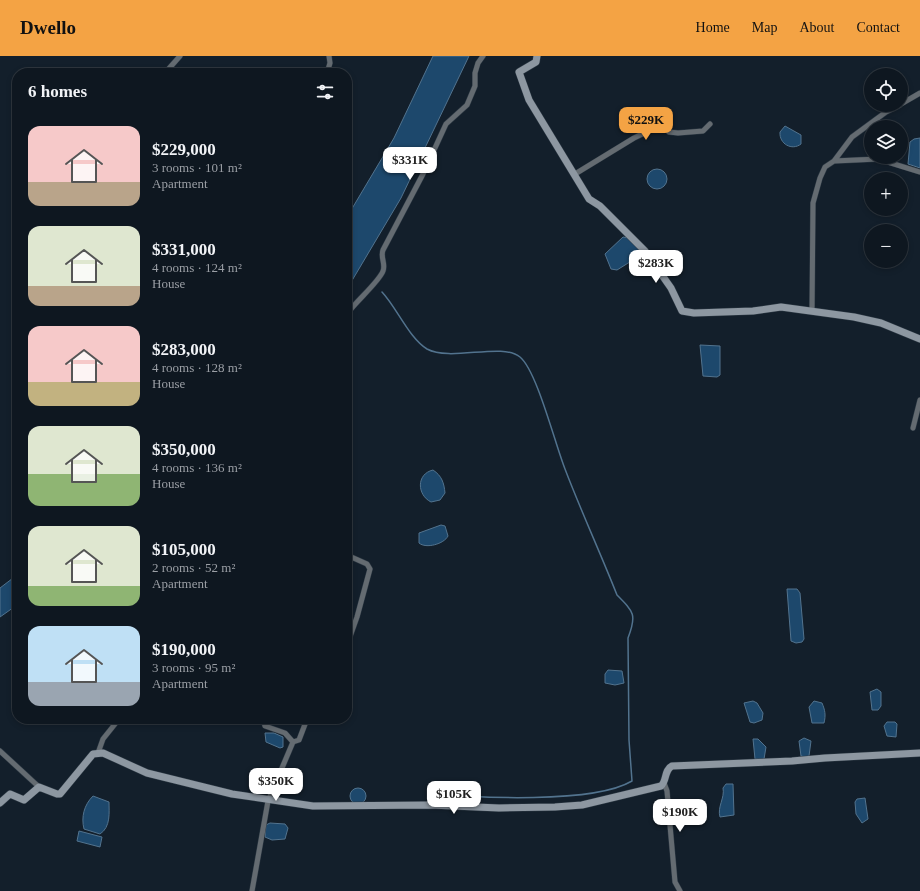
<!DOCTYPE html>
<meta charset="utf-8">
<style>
:root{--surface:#0e1720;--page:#172029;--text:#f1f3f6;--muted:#9b9fa5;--line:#2e363e;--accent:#f4a344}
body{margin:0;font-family:Georgia,serif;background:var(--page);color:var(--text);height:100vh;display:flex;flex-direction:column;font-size:15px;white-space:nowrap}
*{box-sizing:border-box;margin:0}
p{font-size:13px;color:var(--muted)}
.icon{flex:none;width:22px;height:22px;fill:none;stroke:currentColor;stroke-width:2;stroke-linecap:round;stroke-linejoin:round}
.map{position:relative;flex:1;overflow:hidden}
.details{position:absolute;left:12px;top:12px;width:340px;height:656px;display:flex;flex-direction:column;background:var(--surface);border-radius:16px;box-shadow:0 2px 6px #0003,0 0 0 1px var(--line)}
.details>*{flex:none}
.fabs{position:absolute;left:864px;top:12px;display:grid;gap:8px}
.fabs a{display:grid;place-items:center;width:44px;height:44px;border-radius:50%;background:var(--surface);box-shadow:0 2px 6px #0003,0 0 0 1px var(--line);font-size:20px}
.price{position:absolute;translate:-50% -34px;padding:0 9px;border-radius:8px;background:#fff;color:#222;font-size:13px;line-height:26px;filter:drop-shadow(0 1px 2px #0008)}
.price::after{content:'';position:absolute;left:50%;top:24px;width:12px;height:9px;margin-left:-6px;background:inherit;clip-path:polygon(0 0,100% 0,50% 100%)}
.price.selected{background:var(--accent);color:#111}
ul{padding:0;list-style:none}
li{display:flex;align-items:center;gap:12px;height:100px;padding:0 16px}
li span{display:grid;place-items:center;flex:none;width:112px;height:80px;border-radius:12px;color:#555}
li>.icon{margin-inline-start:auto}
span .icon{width:48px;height:48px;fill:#fffc;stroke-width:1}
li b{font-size:17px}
h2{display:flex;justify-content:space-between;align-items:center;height:48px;padding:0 16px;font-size:17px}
header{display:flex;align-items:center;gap:24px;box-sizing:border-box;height:56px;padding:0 20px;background:var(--accent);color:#111}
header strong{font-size:19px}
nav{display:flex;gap:22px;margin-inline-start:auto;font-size:14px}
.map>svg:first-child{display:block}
.water{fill:#1d486c;stroke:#52738e}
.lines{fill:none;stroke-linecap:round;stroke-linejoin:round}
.stream{stroke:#52738e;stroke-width:1.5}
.street-casing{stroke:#2d3944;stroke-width:6}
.secondary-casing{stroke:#2d3944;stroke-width:8}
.street{stroke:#646b71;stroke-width:5}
.secondary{stroke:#8d97a1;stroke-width:7}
</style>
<header>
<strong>Dwello</strong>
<nav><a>Home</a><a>Map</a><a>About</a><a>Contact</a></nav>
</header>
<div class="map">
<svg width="920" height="835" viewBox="0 0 920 835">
<rect width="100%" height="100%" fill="#131f2b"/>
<path class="water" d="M433,0h36l-68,142 -54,91v-72l47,-79z
M785,70l16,9v9c-9,7 -22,0 -21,-12z
M920,82v30l-12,-4 2,-22 4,-3z
M647 123a10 10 0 1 1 20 0a10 10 0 1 1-20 0Z
M623,181l6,1 12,13v4l-24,15 -6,-1 -6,-15z
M700,289l20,1v29l-3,2 -14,-1z
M433,414c9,6 11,13 12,23l-5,7 -9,2c-14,-7 -15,-28 2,-32z
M441,469l4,1 3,10c-4,8 -22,13 -29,7v-10z
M17,519v30l-17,12v-29z
M787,533h10l3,4 4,46 -2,3 -6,1 -5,-2z
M608,614l14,1 2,12 -9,2 -10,-2v-9z
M877,633l4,3v14l-3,4h-6l-2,-18z
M753,645l4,2 6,10 -1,7 -8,3 -4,-1 -6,-19z
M814,645l8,2c3,7 4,12 2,20h-12l-3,-16z
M887,666h8l2,2 -1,13 -9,-1 -3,-10z
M265,677h9l9,4v10l-3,1 -14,-6z
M804,682l7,3 -2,15 -4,1 -4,-1 -2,-15z
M753,683h5l8,8 -2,12h-9z
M726,728h7l1,31 -14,2c-3,-10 5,-19 3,-29z
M350 740a8 8 0 1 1 16 0a8 8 0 1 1-16 0Z
M93,740l16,6c0,10 2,25 -9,32l-16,-5c-3,-12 0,-24 9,-33z
M865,742l3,21 -6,4 -6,-9 -1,-12 2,-3z
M270,767l15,1 3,4 -3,11 -13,1 -7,-3 1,-12z
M79,775l23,6 -2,10 -23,-6z"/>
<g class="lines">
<path class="stream" d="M382,236c15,16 27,46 45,57 24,13 75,-7 93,8 17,14 35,87 45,112 16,42 35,83 52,126 17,17 20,20 11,43l1,102 3,41c-39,23 -156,17 -203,12"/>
<defs>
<path id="street" d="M165,17l15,-17
M327,17l3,-10 -1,-7
M901,48l19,-11
M834,105l18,-24 34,-25 14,-7
M575,118l59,-36 27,-13 8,7 9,1 25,-2 7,-7
M812,255l1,-108 7,-25 5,-11 9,-6 44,-2 42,13
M347,258c9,-13 32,-32 36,-43 3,-7 -3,-14 0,-21l40,-76 23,-50 21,-19 8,-19v-13l3,-10 5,-7
M913,372l7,-28
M347,589l10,-28 13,-48 -3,-5 -18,-8
M263,663l2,7 20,7 8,9
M0,695l39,36
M98,697l5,-14 16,-20
M664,727l3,8 8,91 5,9
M252,835l16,-90 25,-59 6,-2 8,-21"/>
<path id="secondary" d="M537,0l-1,6 -17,10 10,28 60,99 11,7 45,45 26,37 11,23 12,2 59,-2 28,-4 73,10 27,6 39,16
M0,747l10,-9 14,6 15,-13 18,7h3l33,-40 10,-1 44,20 85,21 81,12 117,-1 69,3 56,-1 27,-2 79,-19c6,-5 3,-16 11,-20l120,-5 33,-3 95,-5"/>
</defs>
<use href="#street" class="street-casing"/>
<use href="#secondary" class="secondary-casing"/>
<use href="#street" class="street"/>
<use href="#secondary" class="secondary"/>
</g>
</svg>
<div class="fabs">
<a><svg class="icon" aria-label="locate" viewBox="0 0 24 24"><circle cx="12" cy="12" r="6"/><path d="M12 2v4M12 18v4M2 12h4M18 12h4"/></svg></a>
<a><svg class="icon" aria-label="layers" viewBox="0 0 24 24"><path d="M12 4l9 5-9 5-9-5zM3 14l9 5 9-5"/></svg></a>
<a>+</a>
<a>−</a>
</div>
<b class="price selected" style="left:646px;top:85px">$229K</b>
<b class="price" style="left:410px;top:125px">$331K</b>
<b class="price" style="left:656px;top:228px">$283K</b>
<b class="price" style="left:276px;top:746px">$350K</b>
<b class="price" style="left:454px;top:759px">$105K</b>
<b class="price" style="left:680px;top:777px">$190K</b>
<section class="details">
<h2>6 homes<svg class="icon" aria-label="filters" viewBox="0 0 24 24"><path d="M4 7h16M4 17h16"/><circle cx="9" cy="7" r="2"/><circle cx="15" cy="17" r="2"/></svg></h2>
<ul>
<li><span style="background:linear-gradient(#f6c9c9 70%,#b9a48a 0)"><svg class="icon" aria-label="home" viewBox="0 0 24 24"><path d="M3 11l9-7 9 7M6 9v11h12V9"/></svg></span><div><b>$229,000</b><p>3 rooms · 101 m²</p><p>Apartment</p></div></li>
<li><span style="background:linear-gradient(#dfe7d0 75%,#b9a48a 0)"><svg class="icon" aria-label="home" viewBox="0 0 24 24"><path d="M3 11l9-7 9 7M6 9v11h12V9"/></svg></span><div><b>$331,000</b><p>4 rooms · 124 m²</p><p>House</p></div></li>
<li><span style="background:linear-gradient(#f6c9c9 70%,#c2b280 0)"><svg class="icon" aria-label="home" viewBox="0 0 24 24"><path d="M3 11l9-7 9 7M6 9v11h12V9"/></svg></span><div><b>$283,000</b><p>4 rooms · 128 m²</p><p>House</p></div></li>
<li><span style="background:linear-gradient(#dfe7d0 60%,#8fb573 0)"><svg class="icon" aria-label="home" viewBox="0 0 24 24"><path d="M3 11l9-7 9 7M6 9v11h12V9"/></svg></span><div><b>$350,000</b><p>4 rooms · 136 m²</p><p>House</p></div></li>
<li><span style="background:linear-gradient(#dfe7d0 75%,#8fb573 0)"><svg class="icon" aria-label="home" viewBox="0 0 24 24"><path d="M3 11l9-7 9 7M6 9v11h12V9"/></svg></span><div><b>$105,000</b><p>2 rooms · 52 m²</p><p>Apartment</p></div></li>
<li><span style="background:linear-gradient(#bfe0f5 70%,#9aa5b1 0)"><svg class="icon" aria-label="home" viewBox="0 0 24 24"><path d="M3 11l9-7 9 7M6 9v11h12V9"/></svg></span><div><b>$190,000</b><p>3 rooms · 95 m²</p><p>Apartment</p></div></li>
</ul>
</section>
</div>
